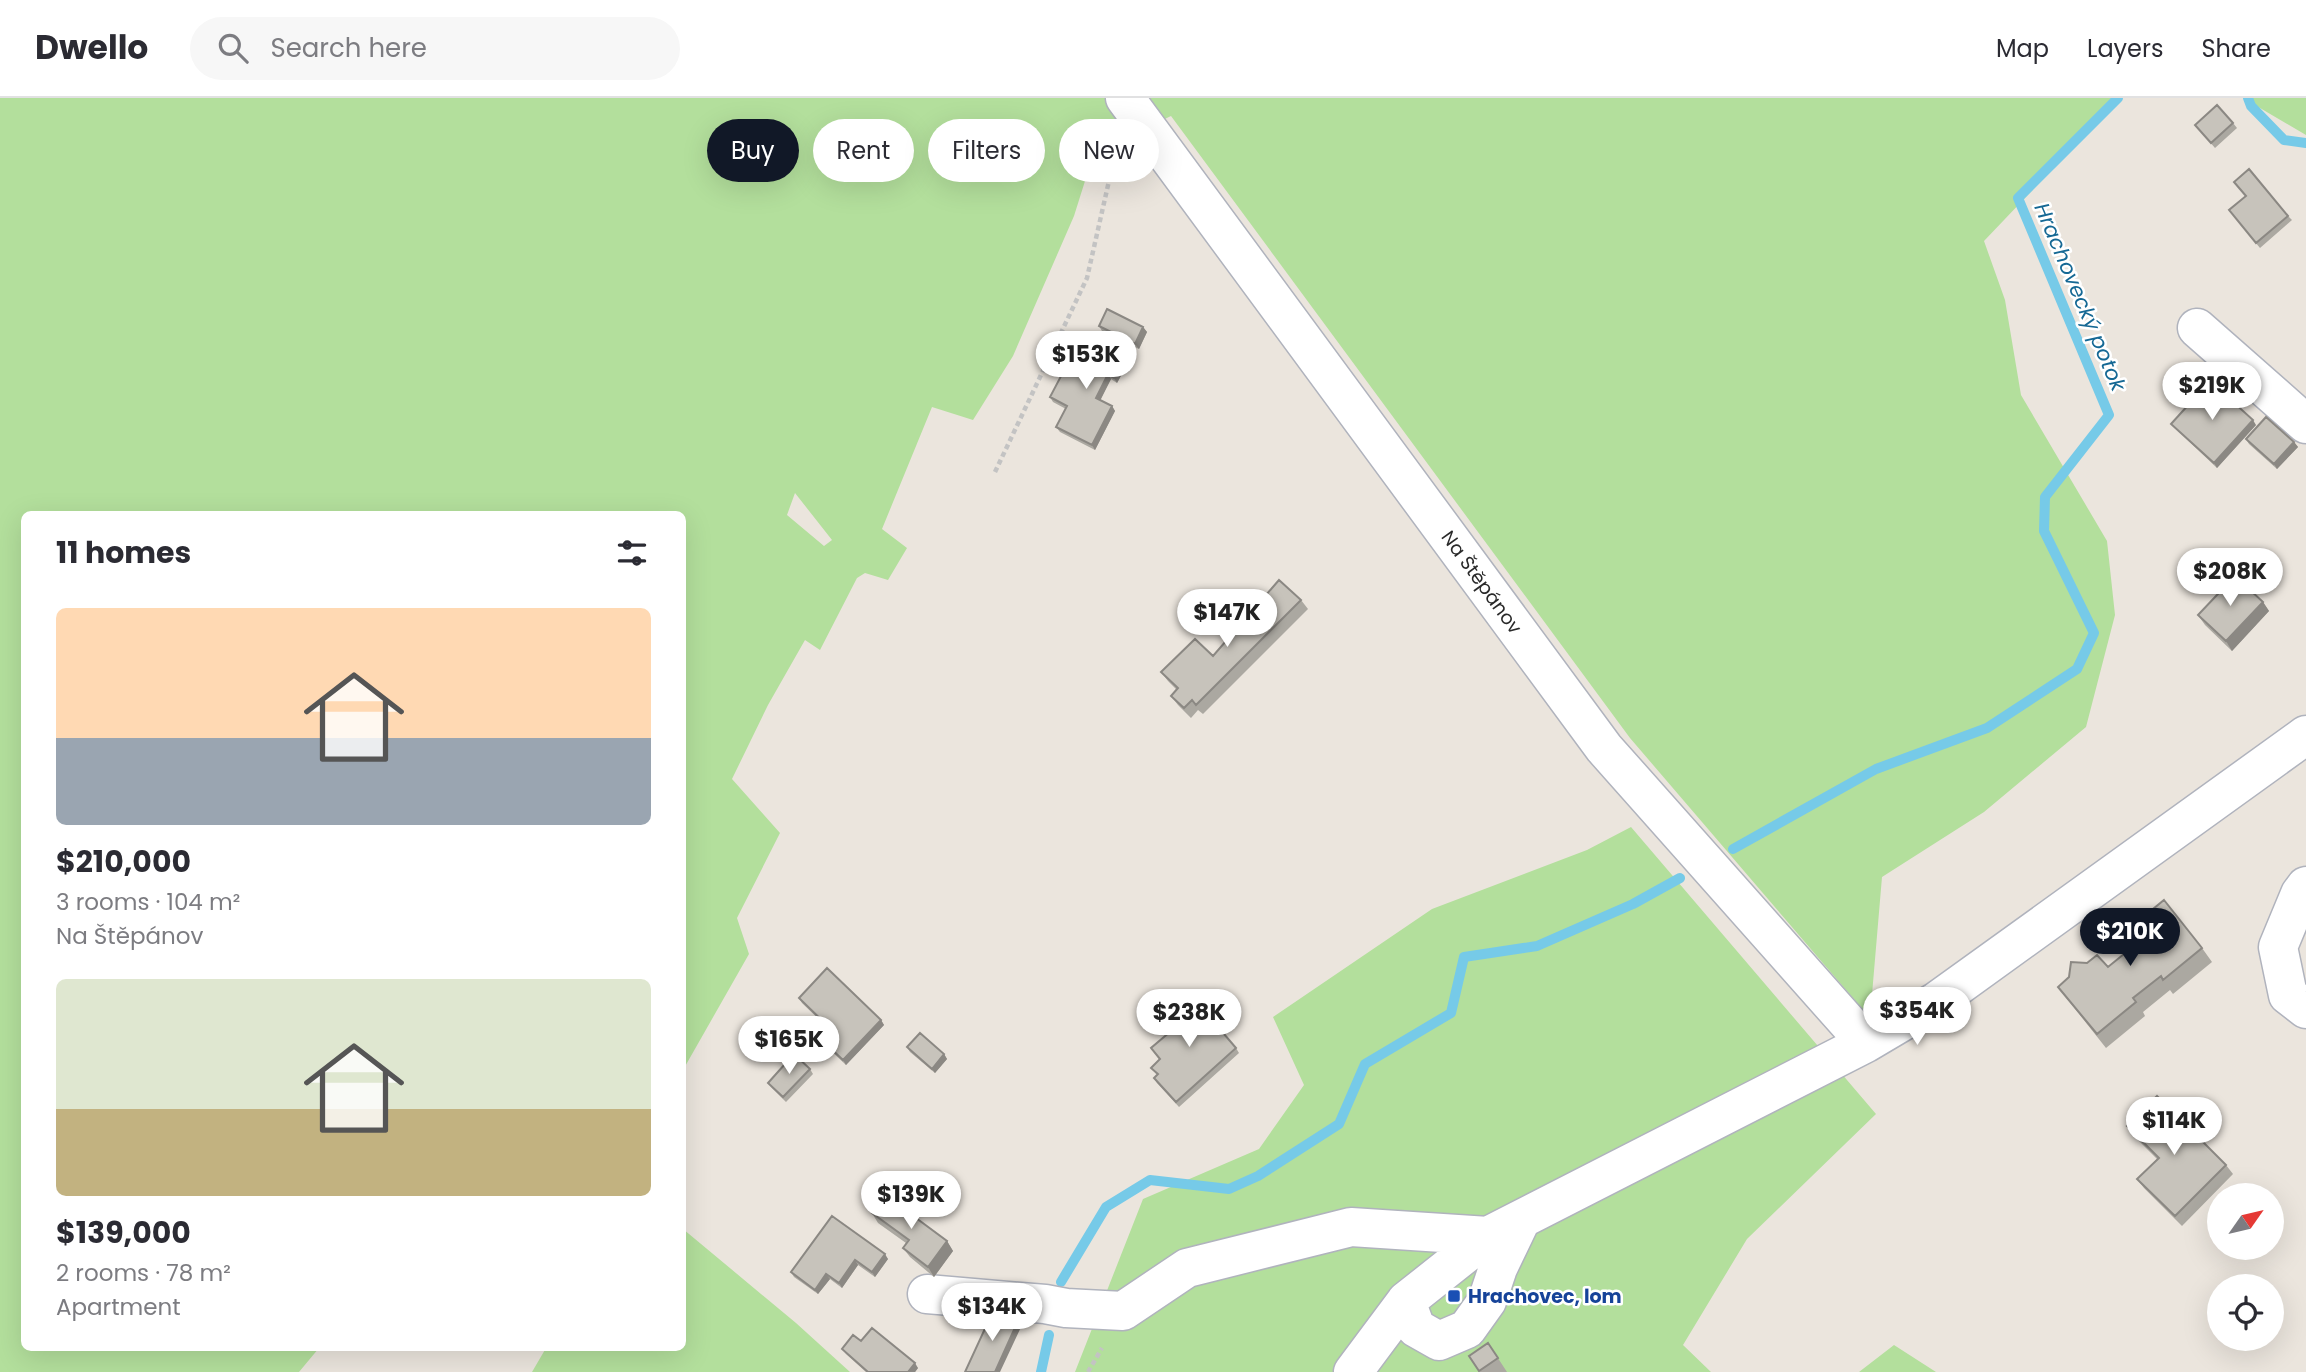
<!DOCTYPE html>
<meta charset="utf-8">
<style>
:root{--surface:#fff;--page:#f7f7f7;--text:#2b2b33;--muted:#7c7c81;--line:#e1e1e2;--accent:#111827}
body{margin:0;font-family:Poppins,sans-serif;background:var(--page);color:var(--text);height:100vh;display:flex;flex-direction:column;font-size:26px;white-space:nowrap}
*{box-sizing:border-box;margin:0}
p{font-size:23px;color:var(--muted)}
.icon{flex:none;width:38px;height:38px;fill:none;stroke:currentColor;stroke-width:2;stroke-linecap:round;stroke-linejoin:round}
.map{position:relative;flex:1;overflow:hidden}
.panel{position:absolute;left:21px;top:413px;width:665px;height:840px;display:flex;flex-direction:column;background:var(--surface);border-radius:10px;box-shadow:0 7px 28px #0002}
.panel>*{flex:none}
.banner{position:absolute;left:707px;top:21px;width:665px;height:63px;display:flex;gap:14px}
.needle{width:46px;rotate:56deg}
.buttons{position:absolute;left:2207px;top:1085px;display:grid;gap:14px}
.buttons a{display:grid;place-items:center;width:77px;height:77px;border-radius:50%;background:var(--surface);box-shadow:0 7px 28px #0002;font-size:35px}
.price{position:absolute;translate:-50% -60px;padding:0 16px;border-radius:24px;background:#fff;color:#222;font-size:23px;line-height:46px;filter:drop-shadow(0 2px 4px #0008)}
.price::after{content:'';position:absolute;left:50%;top:42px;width:21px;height:16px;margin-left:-10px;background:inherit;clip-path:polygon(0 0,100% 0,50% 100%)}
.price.on{background:var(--accent);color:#fff}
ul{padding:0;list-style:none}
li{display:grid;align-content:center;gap:14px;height:371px;padding:0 35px}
li span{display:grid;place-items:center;height:217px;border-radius:10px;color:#555}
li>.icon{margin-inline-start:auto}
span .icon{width:126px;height:126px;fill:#fffc;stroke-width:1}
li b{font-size:30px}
h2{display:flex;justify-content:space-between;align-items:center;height:84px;padding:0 35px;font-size:30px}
.pill{padding:0 24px;border-radius:32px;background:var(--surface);box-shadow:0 7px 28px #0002;font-size:24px;line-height:63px}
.pill.on{background:var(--accent);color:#fff}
header{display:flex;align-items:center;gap:42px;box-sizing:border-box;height:98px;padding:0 35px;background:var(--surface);border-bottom:2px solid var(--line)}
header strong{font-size:33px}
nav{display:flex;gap:38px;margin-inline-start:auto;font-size:24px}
.search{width:490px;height:63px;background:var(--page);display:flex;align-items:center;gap:18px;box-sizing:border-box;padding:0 24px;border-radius:38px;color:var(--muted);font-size:26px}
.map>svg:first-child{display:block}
.green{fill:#b3df9c;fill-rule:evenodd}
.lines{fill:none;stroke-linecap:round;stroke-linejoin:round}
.stream{stroke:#76cae8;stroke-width:10}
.minor-casing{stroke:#b0b3bd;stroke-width:41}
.path{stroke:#c3c3c3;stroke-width:4.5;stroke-dasharray:5 3.5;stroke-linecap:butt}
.minor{stroke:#fff;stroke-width:38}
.wall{fill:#aba8a1}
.shaded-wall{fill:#8b8883}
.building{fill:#c7c3bb;stroke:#8b8883;stroke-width:2}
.transit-dot{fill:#1a4fb4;stroke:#fff;stroke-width:2.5}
.labels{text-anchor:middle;stroke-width:5;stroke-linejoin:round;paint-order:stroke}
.street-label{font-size:19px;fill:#2a2a2a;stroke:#fff}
.transit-label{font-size:19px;font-weight:bold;fill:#164399;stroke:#fff;text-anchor:start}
.water-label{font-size:21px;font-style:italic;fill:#156894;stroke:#fff}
</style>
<header>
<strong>Dwello</strong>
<div class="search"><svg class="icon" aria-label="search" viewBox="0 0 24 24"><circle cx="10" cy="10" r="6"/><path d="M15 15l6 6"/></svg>Search here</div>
<nav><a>Map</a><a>Layers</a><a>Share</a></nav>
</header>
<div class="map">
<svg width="2306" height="1274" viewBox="0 0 2306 1274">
<rect width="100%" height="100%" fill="#ebe5dd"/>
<path class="green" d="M0,0h2120l-136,143 21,59 16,95 86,146 8,74 -29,112 -102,85 -102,65 -12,141 -240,-280 -459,-622 -87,42 1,23 -11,35 -61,140 -40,64 -41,-13 -50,122 25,19 -19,32 -23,-7 -8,5 -37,72 -15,-10 -37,65 -36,74 48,54 -43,85 12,36 -66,116 -1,-556h-658v834h295l-20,24h-299zM795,395l37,47 -8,6 -37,-31z
M2243,0h63v37z
M1631,729l245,287 -129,125 -64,106 28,27h-636l68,-173 116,-50 45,-64 -31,-68 159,-108 155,-59z
M683,1131l113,94 54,49h-318l14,-24h136z
M1894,1247l42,27h-77z"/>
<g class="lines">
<path class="stream" d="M2248,0l3,8 33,34 22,3
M1733,751l143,-80 111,-41 90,-59 17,-36 -50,-102 1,-34 64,-82 -91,-217 100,-100
M1061,1184l45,-75 44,-27 79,9 29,-13 81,-52 26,-60 86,-51 13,-56 73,-11 96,-42 47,-26
M1041,1274l8,-37"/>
<defs>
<path id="minor" d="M1125,0l479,650 262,295
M2197,230l109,96
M2306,788l-6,8 -22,53 10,48 18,14
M927,1196l118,10 21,4 57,3 64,-43 164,-41 137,9
M1406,1203l10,27 23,13 28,-12 20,-28 11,-33 23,-48
M1353,1274l53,-71 82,-65 378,-193 71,-42 369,-266"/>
</defs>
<use href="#minor" class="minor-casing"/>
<path class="path" d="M995,374l92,-194 29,-128
M1088,1274l14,-24"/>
<use href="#minor" class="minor"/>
</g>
<path class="wall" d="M2233,25l4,5 -22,20 -20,-23z
M2229,112l59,6 4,4 -32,28z
M1099,228l44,1 4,5 -8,17 -37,-18z
M1105,255l24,8 -12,22 -6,-4 -11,21 12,6 3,5 -20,39 -35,-18 -4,-5 10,-18 -13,-7 -3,-5z
M2171,326l85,1 -39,43 -42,-40z
M2246,341l48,3 4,5 -21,22 -28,-25z
M1301,502l7,9 -105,105 -5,-4 -7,8 -13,-13 -7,-9 6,-6 -9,-9 -7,-9 52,-16z
M2263,504l6,9 -37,40 -27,-26 -7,-10z
M2125,834l77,16 10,14 -39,32 -3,-4 -27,22 2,4 -39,32 -38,-48 -10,-13 50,-20 26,-22z
M799,900l82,22 3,5 -38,40 -18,-17 -3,-5 9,-9 -32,-31z
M1171,909l65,41 3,5 -60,54 -22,-24 -3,-5 3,-3 -6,-7 9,-8 -9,-12 31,-26z
M907,949l37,7 3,5 -12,14 -25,-21z
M810,971l3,5 -27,28 -14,-14 -4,-5z
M2127,1028l99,39 7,9 -51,52 -38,-38 -7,-9 20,-20 -23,-23z
M872,1115l75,28 6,10 -19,26 -24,-20 -7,-9 3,-5 -28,-20z
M832,1118l56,43 -13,18 -17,-12 -16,23 -12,-9 -12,15 -24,-17 -3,-5z
M861,1243l57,27 -3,4h-49l-20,-18 -4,-5z
M1488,1245l19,29h-27l-11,-16z"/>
<path class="shaded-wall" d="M1143,229l4,5 -8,17 -4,-5z
M1125,258l4,5 -12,22 -3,-5z
M1108,276l3,5 -12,24 -3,-5z
M1112,308l3,5 -20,39 -3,-5z
M2253,322l3,5 -39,43 -3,-5z
M2294,344l4,5 -21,22 -3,-5z
M2263,504l6,9 -37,40 -6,-10z
M881,922l3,5 -38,40 -3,-5z
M944,956l3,5 -12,14 -3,-4z
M947,1143l6,10 -19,26 -6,-10z
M885,1156l3,5 -13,18 -3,-5z
M855,1162l3,5 -16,23 -3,-5z
M826,1176l4,5 -12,15 -3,-4z
M1018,1223l4,4 -22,47h-5z
M915,1265l3,5 -3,4h-7z"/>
<path class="building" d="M2217,7l16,18 -22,20 -16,-18z
M2249,71l39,47 -32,27 -27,-33 17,-14 -12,-14z
M1107,211l36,18 -8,17 -36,-18z
M1080,242l25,13 3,-5 17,8 -11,22 -6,-4 -12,24 16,8 -20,39 -36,-18 11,-21 -17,-9z
M2210,283l43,39 -39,43 -43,-39z
M2266,319l28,25 -20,22 -28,-25z
M2235,478l28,26 -37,39 -28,-26z
M1279,482l22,20 -105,105 -4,-5 -8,8 -13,-12 7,-8 -17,-16 34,-33 18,17z
M2164,802l38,48 -39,32 -2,-4 -28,22 3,4 -39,32 -39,-47 11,-10 2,-15 16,1 10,-8 11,12 27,-22 -10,-13z
M827,870l54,52 -38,40 -18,-17 10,-10 -36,-35z
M1188,894l48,56 -60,54 -22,-24 4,-4 -7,-6 9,-9 -9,-11 32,-27 -12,-14z
M920,935l24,21 -12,15 -25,-22z
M794,956l16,15 -27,28 -15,-14z
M2157,998l69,69 -51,51 -38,-37 22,-21 -32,-32z
M885,1097l62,46 -19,26 -25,-19 6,-8 -37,-27z
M832,1118l53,38 -13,18 -17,-12 -16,23 -13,-9 -11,16 -24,-18z
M994,1211l24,12 -23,51h-30z
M872,1230l43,35 -7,9h-40l-26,-23 11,-14 8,6z
M1488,1245l10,15 -19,13 -10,-15z"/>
<rect class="transit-dot" x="1447" y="1191" width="14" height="14" rx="3.5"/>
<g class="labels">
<g class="street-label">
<text transform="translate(1482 484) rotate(54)" y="7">Na Štěpánov</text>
</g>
<g class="transit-label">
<text x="1468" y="1205">Hrachovec, lom</text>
</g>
<g class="water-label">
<text transform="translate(2080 199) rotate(67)" y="7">Hrachovecký potok</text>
</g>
</g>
</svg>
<div class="buttons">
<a><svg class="needle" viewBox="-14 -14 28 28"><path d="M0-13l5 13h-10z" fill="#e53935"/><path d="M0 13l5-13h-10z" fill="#7c7c81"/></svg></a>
<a><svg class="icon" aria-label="locate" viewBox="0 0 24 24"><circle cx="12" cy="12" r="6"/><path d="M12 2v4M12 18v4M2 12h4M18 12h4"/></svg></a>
</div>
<b class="price" style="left:1086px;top:293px">$153K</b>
<b class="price" style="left:2212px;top:324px">$219K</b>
<b class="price" style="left:2230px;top:510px">$208K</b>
<b class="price" style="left:1227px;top:551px">$147K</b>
<b class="price on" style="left:2130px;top:870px">$210K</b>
<b class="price" style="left:1917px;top:949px">$354K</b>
<b class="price" style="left:1189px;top:951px">$238K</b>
<b class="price" style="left:789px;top:978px">$165K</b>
<b class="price" style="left:2174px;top:1059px">$114K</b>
<b class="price" style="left:911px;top:1133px">$139K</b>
<b class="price" style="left:992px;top:1245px">$134K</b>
<div class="banner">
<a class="pill on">Buy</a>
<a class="pill">Rent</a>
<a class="pill">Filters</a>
<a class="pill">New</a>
</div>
<section class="panel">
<h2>11 homes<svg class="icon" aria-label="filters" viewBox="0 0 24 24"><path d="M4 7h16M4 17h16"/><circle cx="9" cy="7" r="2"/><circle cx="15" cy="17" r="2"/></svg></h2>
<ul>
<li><span style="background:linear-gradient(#ffd9b3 60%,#9aa5b1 0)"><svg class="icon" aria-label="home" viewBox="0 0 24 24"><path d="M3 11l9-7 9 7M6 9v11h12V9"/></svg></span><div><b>$210,000</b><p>3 rooms · 104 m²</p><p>Na Štěpánov</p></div></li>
<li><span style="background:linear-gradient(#dfe7d0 60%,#c2b280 0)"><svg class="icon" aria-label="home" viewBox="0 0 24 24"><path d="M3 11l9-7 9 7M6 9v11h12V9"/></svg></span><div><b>$139,000</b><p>2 rooms · 78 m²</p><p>Apartment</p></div></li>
</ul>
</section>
</div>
